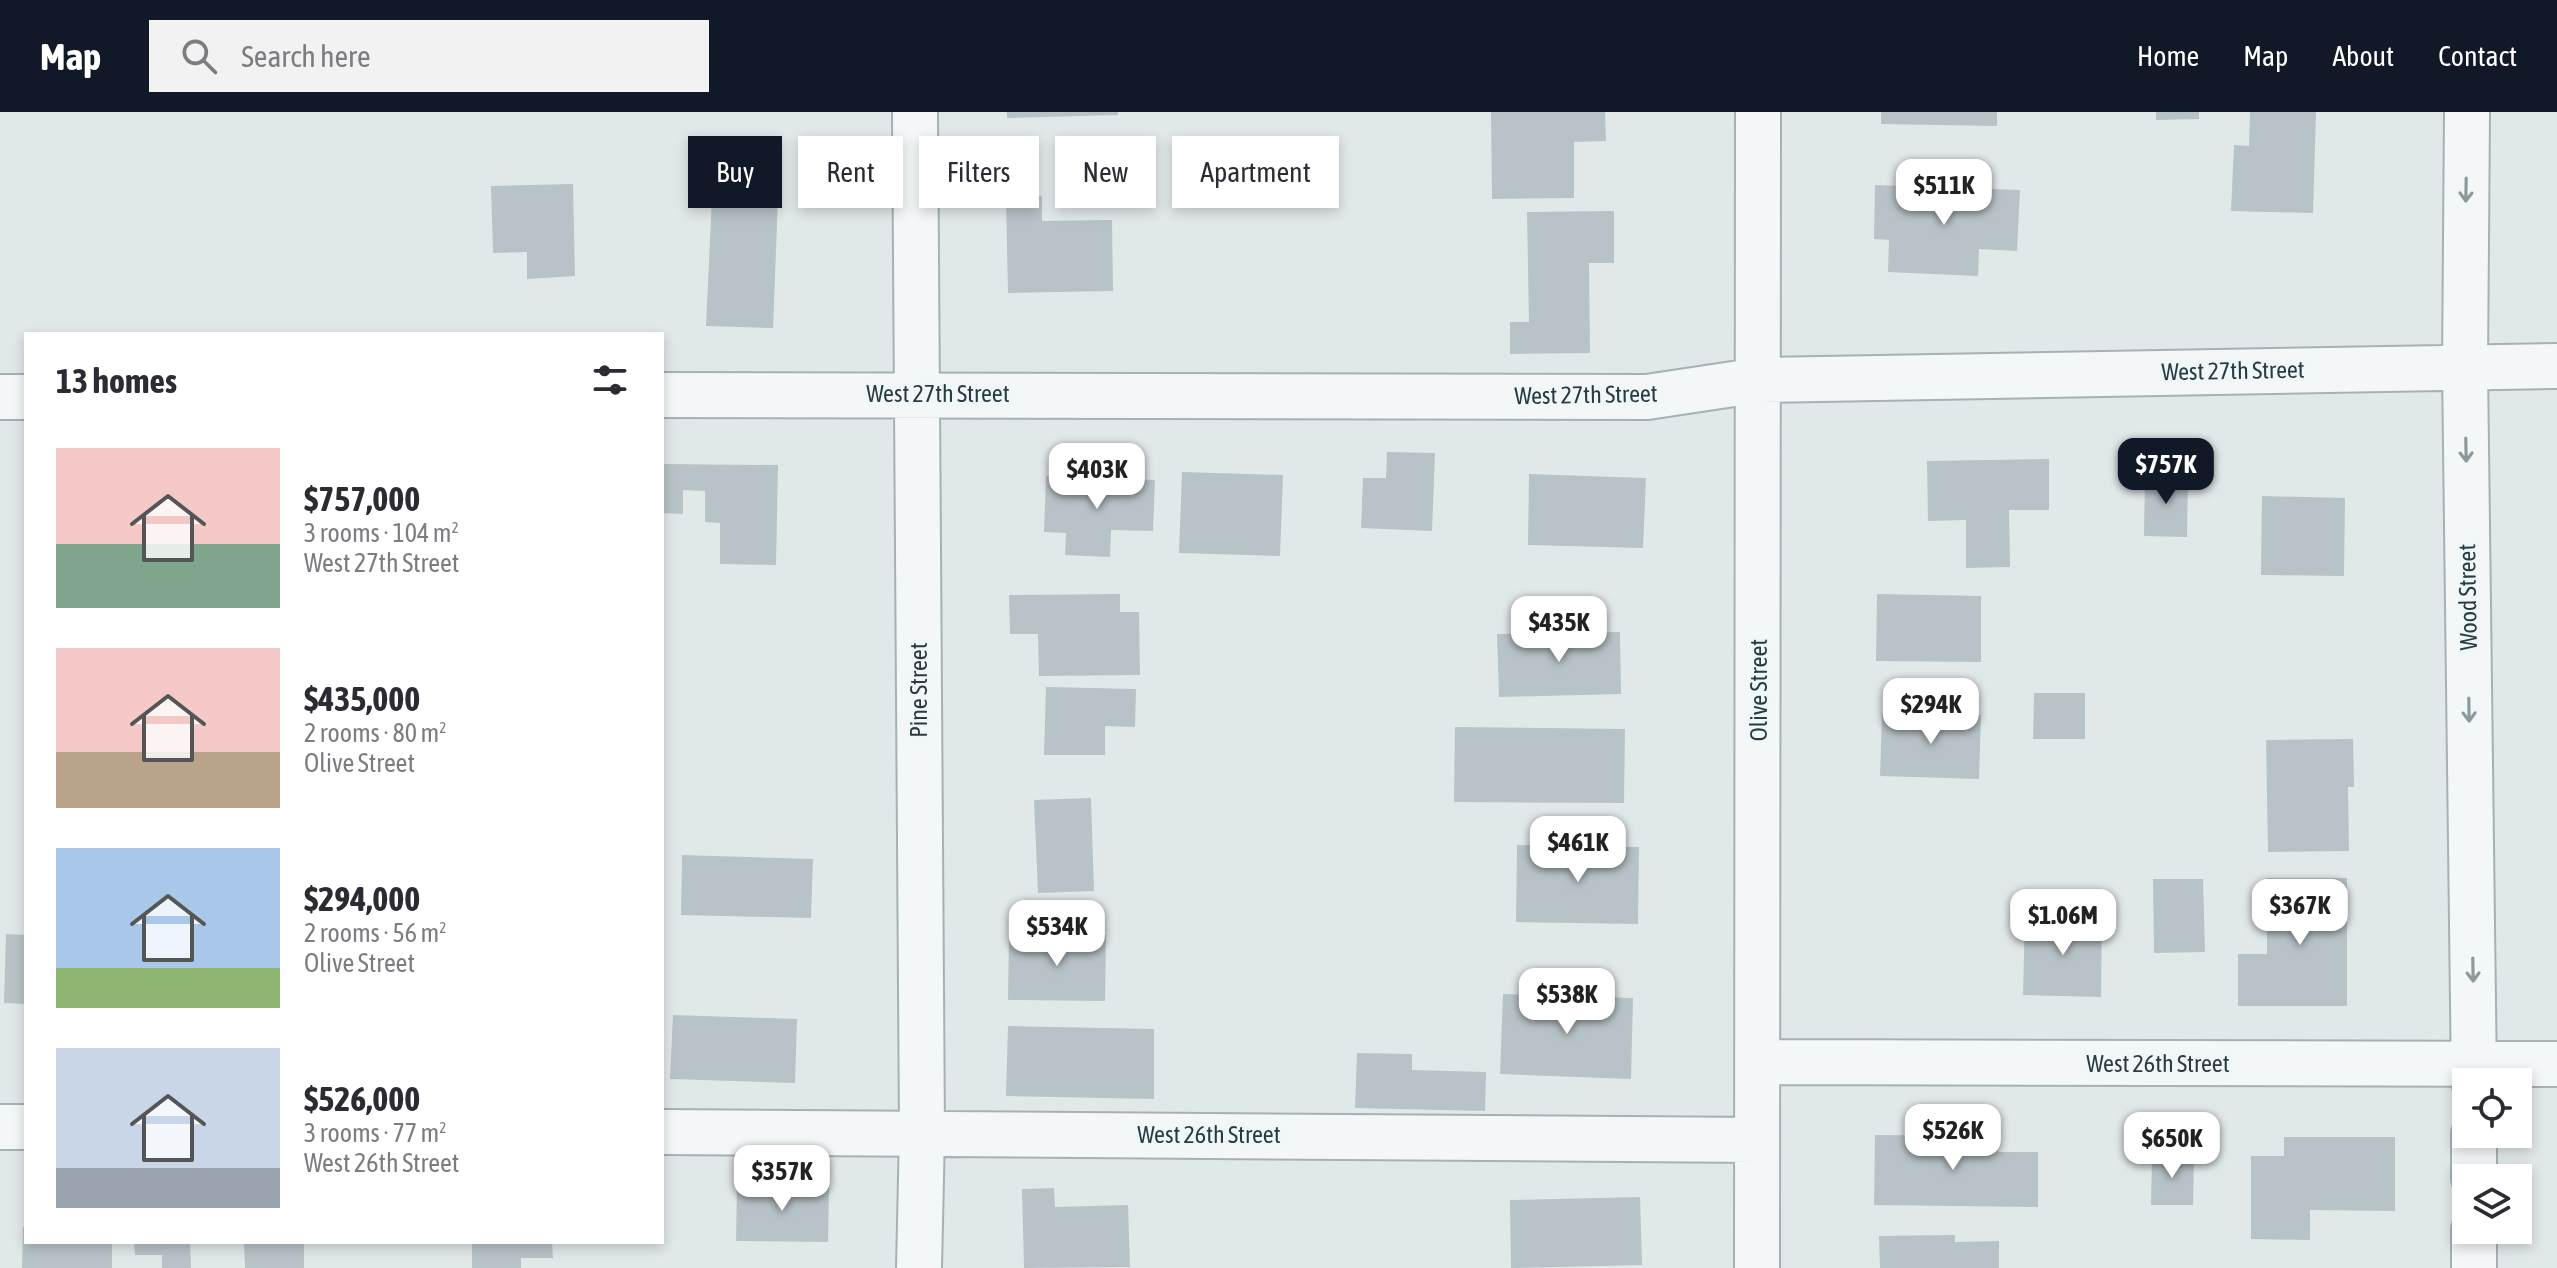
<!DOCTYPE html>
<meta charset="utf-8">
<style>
:root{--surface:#fff;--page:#f2f2f3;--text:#2b2b33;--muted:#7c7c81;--accent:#111827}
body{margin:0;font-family:"Asap Condensed",sans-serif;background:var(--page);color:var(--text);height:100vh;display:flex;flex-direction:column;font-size:30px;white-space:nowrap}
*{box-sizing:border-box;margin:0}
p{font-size:26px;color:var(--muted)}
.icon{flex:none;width:44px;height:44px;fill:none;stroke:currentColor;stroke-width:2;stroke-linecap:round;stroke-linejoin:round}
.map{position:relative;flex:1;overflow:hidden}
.panel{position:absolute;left:24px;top:220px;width:640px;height:912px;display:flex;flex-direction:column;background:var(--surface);border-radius:0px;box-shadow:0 4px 12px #0003}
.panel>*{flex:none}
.top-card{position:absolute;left:688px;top:24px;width:760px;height:72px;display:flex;gap:16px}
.tools{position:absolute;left:2452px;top:956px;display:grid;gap:16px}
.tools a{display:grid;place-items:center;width:80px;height:80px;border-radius:0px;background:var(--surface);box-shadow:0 4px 12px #0003;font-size:40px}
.price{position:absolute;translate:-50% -68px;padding:0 18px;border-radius:16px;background:#fff;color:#222;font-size:26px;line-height:52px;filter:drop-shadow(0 2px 4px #0008)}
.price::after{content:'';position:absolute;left:50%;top:48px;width:24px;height:18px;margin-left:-12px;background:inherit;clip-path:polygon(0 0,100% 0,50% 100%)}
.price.on{background:var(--accent);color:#fff}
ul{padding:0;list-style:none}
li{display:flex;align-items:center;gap:24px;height:200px;padding:0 32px}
li span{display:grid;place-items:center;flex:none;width:224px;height:160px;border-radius:0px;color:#555}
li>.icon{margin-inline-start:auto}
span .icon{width:96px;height:96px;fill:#fffc;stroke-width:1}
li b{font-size:34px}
h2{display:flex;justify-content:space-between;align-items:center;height:96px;padding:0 32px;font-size:34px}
.chip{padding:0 28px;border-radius:0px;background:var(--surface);box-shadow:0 4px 12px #0003;font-size:28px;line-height:72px}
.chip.on{background:var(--accent);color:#fff}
header{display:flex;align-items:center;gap:48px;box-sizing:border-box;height:112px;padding:0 40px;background:var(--accent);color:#fff}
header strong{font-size:38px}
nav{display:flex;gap:44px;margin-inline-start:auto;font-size:28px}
.search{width:560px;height:72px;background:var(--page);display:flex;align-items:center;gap:20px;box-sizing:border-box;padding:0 28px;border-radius:0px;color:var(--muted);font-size:30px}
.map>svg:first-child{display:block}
.building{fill:#b8c3c8}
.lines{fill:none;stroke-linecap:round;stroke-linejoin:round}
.minor-casing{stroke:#a6b1b5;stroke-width:48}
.minor{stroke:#f4f7f8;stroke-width:44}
.oneway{stroke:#8e999e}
.labels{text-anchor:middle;stroke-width:8;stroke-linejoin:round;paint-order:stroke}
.street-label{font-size:24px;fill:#283b43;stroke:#f1f6f8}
</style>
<header>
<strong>Map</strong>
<div class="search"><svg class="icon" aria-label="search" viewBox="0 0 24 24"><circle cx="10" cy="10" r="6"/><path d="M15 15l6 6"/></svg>Search here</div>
<nav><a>Home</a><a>Map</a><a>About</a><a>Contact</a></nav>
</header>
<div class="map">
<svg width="2557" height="1156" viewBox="0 0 2557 1156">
<rect width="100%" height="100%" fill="#e1e8ea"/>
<path class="building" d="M1007,0h111v3l-111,3z
M1491,0h114l1,29 -32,1v56l-82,1z
M1881,0h116v14l-116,-2z
M2156,0h43v7l-43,1z
M2250,0h66l-3,101 -82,-2 3,-66 15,1z
M573,72l2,92 -48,3v-27l-34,1 -2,-67z
M1875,73l145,5 -3,61 -38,-2 -1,27 -90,-4 1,-32 -15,-1z
M1042,84v25l70,-1 1,71 -105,2 -2,-96z
M712,85l66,2 -5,129 -67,-2z
M1614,99v52h-25l1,90 -80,1v-32h19l-2,-110z
M1387,340l48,1 -3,78 -71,-3 2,-50h23z
M2049,347v51h-40l1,57 -44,1v-48l-38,1 -1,-60z
M662,352l116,1 -2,100 -56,-1v-41l-15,-1v-31l-22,-1v24l-21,-1z
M1182,360l101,3 -3,81 -101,-3z
M1529,362l117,4 -3,70 -115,-3z
M2145,362l43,1 -1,62 -43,-1z
M1046,364l109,4 -2,51 -42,-1 -1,27 -45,-2 1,-22 -22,-1z
M2262,384l83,2 -1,78 -83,-1z
M1120,482v18h19l1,63 -101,1 -1,-42h-28l-1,-39z
M1877,482l104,2v66l-105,-1z
M1620,520l1,62 -122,3 -2,-63z
M1046,575l90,2 -1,38 -30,-1v29h-61z
M2034,581h51v46h-52z
M1882,601l99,2 -2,64 -99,-3z
M1455,615l170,2 -1,74 -170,-1z
M2353,627l1,48h-6l1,64 -81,1 -2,-112z
M1091,686l3,93 -56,2 -4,-93z
M1517,733l122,2 -1,77 -122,-2z
M682,743l131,4 -2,59 -130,-3z
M2267,766h80v128h-109v-52h29z
M2153,767h50l2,73 -51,1z
M2025,804l77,2 -1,79 -78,-2z
M6,822l20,1v69l-22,-1z
M1009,822l97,1 -1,66 -97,-1z
M1503,882l130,4 -2,81 -131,-5z
M673,903l124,4 -2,64 -125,-4z
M1008,914l146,3v70l-148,-3z
M1357,941l55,1v16l74,2 -1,39 -130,-3z
M1875,1023l123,1v16h40v55l-164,-2z
M2284,1025h111v74l-85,-1v30l-59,-1v-83h33z
M2152,1044h42l-1,49h-42z
M737,1071l92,2 -1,57 -92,-1z
M1054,1076l1,19 73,-2 2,62 -106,1 -2,-79z
M1640,1085l2,68 -131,3 -1,-68z
M23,1115h3v15h86v26h-90z
M1955,1123v7l44,-1v27h-119l-1,-32z
M134,1130h56l1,26h-29v-13h-27z
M244,1130h60v26h-59z
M472,1130h80l1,16h-32v10h-49z"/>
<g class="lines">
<defs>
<path id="minor" d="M915,0l7,1021 -3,135
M2467,0l-2,255 9,715
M662,283l985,2 113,-17 797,-14
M0,285h26
M1759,950l798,2
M0,1015h26
M662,1020l1095,8
M2474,1022v44
M2474,1118v38
M1757,1156l1,-1156"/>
</defs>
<use href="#minor" class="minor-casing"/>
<use href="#minor" class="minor"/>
</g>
<defs><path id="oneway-shaft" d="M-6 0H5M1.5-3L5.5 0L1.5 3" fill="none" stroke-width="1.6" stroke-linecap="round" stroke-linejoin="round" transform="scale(2)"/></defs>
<g class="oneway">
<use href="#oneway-shaft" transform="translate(2466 78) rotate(91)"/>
<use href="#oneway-shaft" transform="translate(2466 338) rotate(89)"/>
<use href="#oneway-shaft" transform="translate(2469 598) rotate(89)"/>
<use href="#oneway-shaft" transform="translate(2473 858) rotate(89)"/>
</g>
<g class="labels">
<g class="street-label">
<text transform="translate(2233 259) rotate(-1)" y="8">West 27th Street</text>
<text x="938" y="290">West 27th Street</text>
<text transform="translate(1586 283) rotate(-1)" y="8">West 27th Street</text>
<text transform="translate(2468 485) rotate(-91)" y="8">Wood Street</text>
<text transform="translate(919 578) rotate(-90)" y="8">Pine Street</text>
<text transform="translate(1759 578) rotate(-90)" y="8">Olive Street</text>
<text x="2158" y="960">West 26th Street</text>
<text x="1209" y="1031">West 26th Street</text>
</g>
</g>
</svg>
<div class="tools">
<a><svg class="icon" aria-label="locate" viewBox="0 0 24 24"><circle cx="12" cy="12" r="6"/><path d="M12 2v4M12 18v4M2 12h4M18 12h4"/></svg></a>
<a><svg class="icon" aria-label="layers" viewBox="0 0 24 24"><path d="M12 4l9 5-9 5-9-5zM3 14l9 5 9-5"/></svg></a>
</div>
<b class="price" style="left:1944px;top:115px">$511K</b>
<b class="price on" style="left:2166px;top:394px">$757K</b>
<b class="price" style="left:1097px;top:399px">$403K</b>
<b class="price" style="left:1559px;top:552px">$435K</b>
<b class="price" style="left:1931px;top:634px">$294K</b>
<b class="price" style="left:1578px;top:772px">$461K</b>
<b class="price" style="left:2300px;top:835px">$367K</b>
<b class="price" style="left:2063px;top:845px">$1.06M</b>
<b class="price" style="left:1057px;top:856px">$534K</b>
<b class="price" style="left:1567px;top:924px">$538K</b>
<b class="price" style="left:1953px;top:1060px">$526K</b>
<b class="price" style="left:2172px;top:1068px">$650K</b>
<b class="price" style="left:782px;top:1101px">$357K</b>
<div class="top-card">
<a class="chip on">Buy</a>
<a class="chip">Rent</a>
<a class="chip">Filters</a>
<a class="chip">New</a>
<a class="chip">Apartment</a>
</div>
<section class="panel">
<h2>13 homes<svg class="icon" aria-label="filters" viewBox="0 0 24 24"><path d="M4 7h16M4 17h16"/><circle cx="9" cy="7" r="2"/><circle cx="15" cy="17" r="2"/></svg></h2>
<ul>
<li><span style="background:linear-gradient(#f6c9c9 60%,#7fa58c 0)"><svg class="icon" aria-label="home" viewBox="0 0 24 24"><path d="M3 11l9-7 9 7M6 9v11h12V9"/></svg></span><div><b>$757,000</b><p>3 rooms · 104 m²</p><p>West 27th Street</p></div></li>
<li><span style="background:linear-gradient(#f6c9c9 65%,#b9a48a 0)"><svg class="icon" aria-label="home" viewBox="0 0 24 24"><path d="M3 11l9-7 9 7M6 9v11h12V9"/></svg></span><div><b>$435,000</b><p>2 rooms · 80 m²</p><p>Olive Street</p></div></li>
<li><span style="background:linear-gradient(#a9c7e8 75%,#8fb573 0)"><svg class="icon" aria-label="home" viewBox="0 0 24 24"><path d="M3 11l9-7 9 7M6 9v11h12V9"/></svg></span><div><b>$294,000</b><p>2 rooms · 56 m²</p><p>Olive Street</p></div></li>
<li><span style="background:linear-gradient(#c9d6e8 75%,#9aa5b1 0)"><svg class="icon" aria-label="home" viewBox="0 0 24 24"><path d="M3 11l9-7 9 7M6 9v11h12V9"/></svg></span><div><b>$526,000</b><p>3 rooms · 77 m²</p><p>West 26th Street</p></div></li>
</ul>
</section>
</div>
